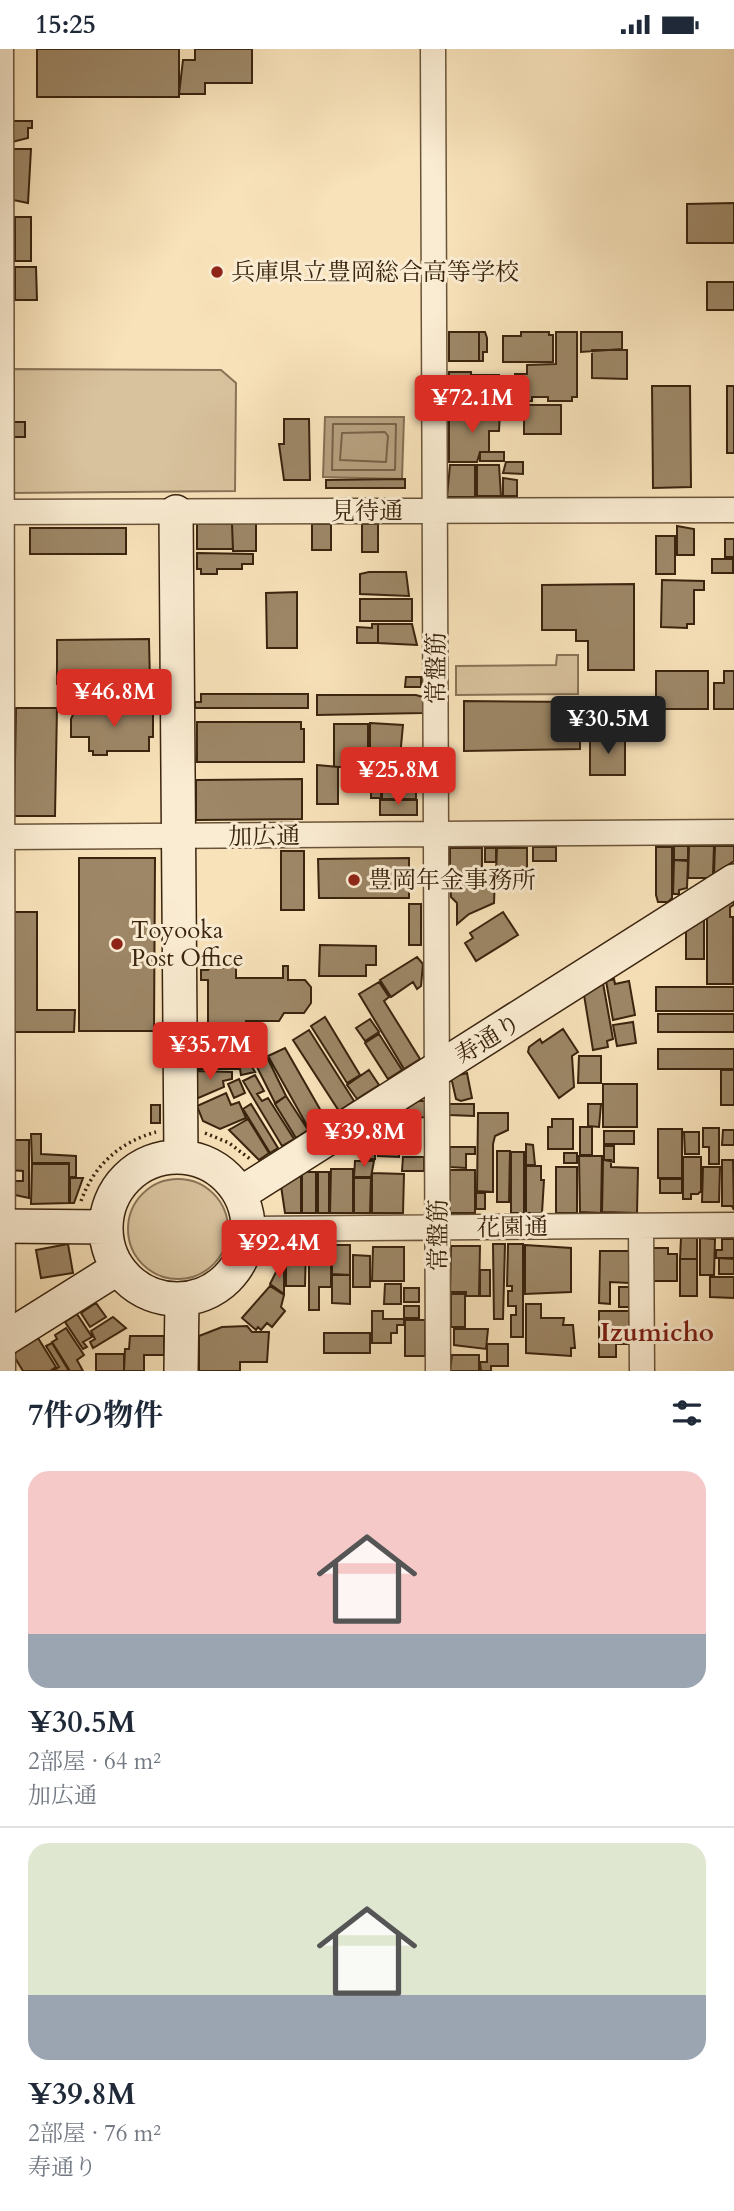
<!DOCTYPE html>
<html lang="ja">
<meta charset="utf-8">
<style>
:root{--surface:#fff;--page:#f2f2f3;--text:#1f2937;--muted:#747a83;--line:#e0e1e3;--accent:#d93025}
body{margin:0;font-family:Cardo,"Noto Serif JP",serif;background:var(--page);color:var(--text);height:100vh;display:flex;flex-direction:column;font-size:26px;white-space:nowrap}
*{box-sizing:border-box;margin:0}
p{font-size:23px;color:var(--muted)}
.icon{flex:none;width:38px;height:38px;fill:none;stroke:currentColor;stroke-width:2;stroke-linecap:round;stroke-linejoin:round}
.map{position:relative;height:1322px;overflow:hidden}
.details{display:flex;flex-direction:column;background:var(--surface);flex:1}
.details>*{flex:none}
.price{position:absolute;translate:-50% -60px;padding:0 16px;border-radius:7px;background:var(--accent);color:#fff;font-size:23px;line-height:46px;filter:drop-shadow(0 2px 4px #0008)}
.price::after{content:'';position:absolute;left:50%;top:42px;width:21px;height:16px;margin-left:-10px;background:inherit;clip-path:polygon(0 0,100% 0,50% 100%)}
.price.active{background:#222;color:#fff}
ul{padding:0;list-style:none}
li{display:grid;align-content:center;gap:14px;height:371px;padding:0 28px}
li+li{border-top:2px solid var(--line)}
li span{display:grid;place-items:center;height:217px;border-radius:21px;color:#555}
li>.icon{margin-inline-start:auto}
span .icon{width:126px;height:126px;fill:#fffc;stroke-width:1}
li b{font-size:30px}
h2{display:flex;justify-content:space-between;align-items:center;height:84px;padding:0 28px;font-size:30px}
.status{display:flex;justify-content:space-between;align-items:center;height:49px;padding:0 35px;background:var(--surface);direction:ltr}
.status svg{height:19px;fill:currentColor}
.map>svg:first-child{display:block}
.green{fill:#d8c29d;stroke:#897356;stroke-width:2}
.water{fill:#b7a180;stroke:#856f52;stroke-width:2}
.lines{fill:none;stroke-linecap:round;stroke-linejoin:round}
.shore{stroke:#786247;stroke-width:2}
.building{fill:#9d8767;stroke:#3a240e;stroke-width:2}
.street-casing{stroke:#6a5439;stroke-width:27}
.secondary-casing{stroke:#3a240e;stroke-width:36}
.path{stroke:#3a240e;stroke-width:3.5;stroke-dasharray:2 3.5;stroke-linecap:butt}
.street{stroke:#faecd2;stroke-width:24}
.secondary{stroke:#faecd2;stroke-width:33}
.poi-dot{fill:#8f2418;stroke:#faecd2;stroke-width:2.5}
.labels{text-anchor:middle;stroke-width:6;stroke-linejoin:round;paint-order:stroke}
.poi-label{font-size:24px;fill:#3a240e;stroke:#faecd2;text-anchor:start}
.street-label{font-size:24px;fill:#3a240e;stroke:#faecd2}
.neighbourhood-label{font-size:26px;font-weight:bold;fill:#7a1f14;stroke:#faecd2}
</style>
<div class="status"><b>15:25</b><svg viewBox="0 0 49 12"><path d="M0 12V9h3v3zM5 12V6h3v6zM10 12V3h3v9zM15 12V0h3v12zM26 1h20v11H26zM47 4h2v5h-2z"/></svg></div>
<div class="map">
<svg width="734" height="1322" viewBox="0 0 734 1322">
<rect width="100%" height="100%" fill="#f8e2ba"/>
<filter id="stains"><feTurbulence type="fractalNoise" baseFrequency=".00286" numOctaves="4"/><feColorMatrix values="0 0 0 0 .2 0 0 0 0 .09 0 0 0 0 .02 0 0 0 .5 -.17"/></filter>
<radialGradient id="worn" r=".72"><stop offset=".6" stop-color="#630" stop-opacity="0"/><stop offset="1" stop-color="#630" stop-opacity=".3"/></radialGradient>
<path class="green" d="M10,320l211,1 15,13 -1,108 -224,2z
M557,606h21v39l-122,1v-29l100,-1z
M128 1180a50 50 0 1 1 100 0a50 50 0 1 1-100 0Z"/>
<path class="water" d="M325,368h79l-2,62 -79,-2z"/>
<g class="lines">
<path class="shore" d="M333,375h63l-1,46h-63z
M385,383l3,4 -2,26 -46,-2 2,-27z"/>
</g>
<path class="building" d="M37,0h142v48h-142z
M195,0h57v34h-47v11h-26l4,-34h12z
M12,72h20v7h-4v10l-16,4z
M13,100h18l-3,54 -15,-3z
M734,154v40h-47v-39z
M15,168h16v44h-16z
M15,218h21l1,33h-22z
M707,233h27v28h-27z
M449,283h30v29h-30z
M479,283h6l2,6v14h-4v9h-4z
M521,283h28v3h4v27h-50v-26h18z
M556,283h21v65h-5v4h-24v-4h-16v4h-5v-4h-12v-23h12v-9l29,-1z
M581,283h41v17l-41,3z
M592,301h35v29l-35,-1z
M449,323h22v19h-22z
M473,326h26v22h-26z
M652,337h38l1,101 -38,1z
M727,337h7v67h-7z
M524,356h37v29h-37z
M474,361h26l-1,21h-10v21h-9l-3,10h-28v-44h25z
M284,370h25l1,61h-26l-5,-36h5z
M14,373h11v15h-11z
M480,403h24v9h-24z
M506,413h17v12l-20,-1z
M450,416h25v32h-28z
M477,416h22l2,31h-24z
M503,429l14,2v16h-14z
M405,430v9h-79v-8z
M232,474h24v28h-23z
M197,475h35l1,25h-36z
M312,475h19v26h-19z
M362,475h16v28h-16z
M677,477l17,3v26h-17z
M30,479h96v26h-96z
M656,487h19v38h-19z
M725,490h9v18h-9z
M197,504l56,1v10h-11v5h-25v5h-16v-5h-4z
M712,510h21v14h-21z
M369,523h37l3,24 -49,-2v-20z
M662,531l42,1v9h-10v34h-7v4l-26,-1z
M634,535v86h-46v-29h-12v-11h-34v-45z
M297,543v56h-30l-1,-55z
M360,550h52v22h-52z
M372,575h6v19h-21v-16l15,1z
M378,575h34l5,21 -39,-2z
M149,590l1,45h-93v-44z
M656,622h52v38h-52z
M724,622h10v38h-20v-26h10z
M406,628h15v10h-16z
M201,645h107v14h-113v-6h6z
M317,646h99l7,2v16l-106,2z
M464,652l116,1v47l-116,2z
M16,659h41l-2,108h-41z
M76,659h77v29h-4v14h-42v4h-14v-4h-4v-14h-18v-18z
M197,673h104v7h3v33h-107z
M370,674l33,2 -3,32h23v22h-53z
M334,675h34v43h-34z
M590,688h35v38h-35z
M317,716l21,2v37h-21z
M353,718h15l1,20h-16z
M302,730v40l-106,1v-40z
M371,734h10v15h-10z
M382,736h34v14h-34z
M380,751h37v15h-37z
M674,797h14v14h-14z
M689,797h25l-1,28 -5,4h-20z
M715,797h19v15l-20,13z
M533,798h23v14h-23z
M656,798h16v51l-4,4h-10l-2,-7z
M450,799h32v25h-32z
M485,799h11v14h-11z
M497,799h30v24h-31z
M281,802h23v59h-23z
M79,809h76l-1,173h-75z
M409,809v40h-90l-1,-39z
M674,811l14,1 -1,27 -8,2v4h-6z
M450,827h45l-1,27 -25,11 -12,10v-21l-6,-6z
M733,851l1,5 -4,2v10h3v67h-26v-68z
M409,855h12v41h-12z
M12,863h25v98h38l-1,22h-62z
M503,863l15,23 -42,26 -11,-18 8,-5 -3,-5z
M704,869v41h-18v-29z
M320,896l56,1v19h-10v11h-47z
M417,908l6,7 -2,22 -4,3 -4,-7 -22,15 -11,-17z
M214,914h8v5l14,-3v13h47v-12h5v14h17l6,7v16l-7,10h-20l-5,8h-33v15h-38v-56h-7v-10h7z
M614,930l1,5 14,-3 6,34 -22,5 -7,-39z
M379,933l10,15 -5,4 36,58 -16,10 -45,-75z
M603,934l10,56 -6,2 1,6 -15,3 -9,-55z
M656,938h78v24h-78z
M658,965h76v18h-76z
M325,968l35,58 -13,8 -36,-57z
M370,970l9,13 -14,9 -9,-13z
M633,973l3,21 -19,3 -4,-21z
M563,980l15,23 -6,4 2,31 -15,11 -31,-46 1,-5 11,-8 2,4z
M309,981l45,71 -15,10 -46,-71z
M379,985l23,36 -14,9 -23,-36z
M196,997h22v23h-22z
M221,997h27v14l7,12 -14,3 -1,-6h-20z
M262,998l24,49 -11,7 -25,-50z
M285,999l40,70 -16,11 -41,-73z
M658,1000h76v20h-76z
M579,1007h22v27h-23z
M369,1021l10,15 -22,14 -10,-14z
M721,1021h13v35h-13z
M196,1022l36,1v7l-9,2 1,6 -28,12z
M467,1024l5,25 -11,3 -5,-2 -5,-22z
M255,1026l9,16 -7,3 5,7 6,-3 26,41 -12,7 -39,-65z
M239,1030l6,14 -11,5 -6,-14z
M603,1035h34v43h-34z
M226,1044l5,12 8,-3 7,16 -26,11 -17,-8 -6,-15z
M286,1047l22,34 -12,8 -21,-34z
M413,1052h12v16l-22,4 2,-15z
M251,1055l27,44 -8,5 -27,-44z
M449,1055h25v12l-25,-1z
M588,1055h13l-2,23 -11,-1z
M151,1056h9v18h-9z
M478,1064h30v17l-13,6 -2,8v48l-16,-1z
M248,1070l21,34 -10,7 -30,-30z
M552,1070h21v30h-25v-22h4z
M378,1076h21v32l-21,-1z
M580,1078h12v28h-12z
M375,1079v31h-6l1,-5h-15v-17z
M703,1079h16v36h-10v-17h-6z
M658,1080h24v49h-24z
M723,1081h11v15h-12z
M604,1082h30v13h-30z
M684,1083h15v22h-14z
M31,1085h10v20l35,2v21h-7v-14h-37z
M13,1091h16v58l-19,-4v-13h13v-10l-13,-1z
M526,1095l7,1 2,20h-9z
M604,1097h10v16l-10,-2z
M450,1098h25v7h-9v14l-16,-1z
M497,1102h13l-1,51h-12z
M511,1103h13v61h-13z
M564,1104h13v10h-13z
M579,1107h23l-1,57 -21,-1z
M403,1108h21v14h-22z
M683,1108h18v34l-3,3h-7v5h-8z
M603,1111h8v7l27,1 -1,45 -35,-1z
M722,1111h11l1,50 -2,-4h-10z
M355,1112h19l-3,16h-17z
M32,1115h37v39l-38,1z
M526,1117h15v14h3l-2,33h-16z
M556,1118h21v46h-21z
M703,1118h17l-1,35h-17z
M331,1120h22v44h-23z
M450,1121h25v43h-26z
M302,1123h14v41h-14z
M318,1123h11v41h-11z
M301,1124v40h-16l-4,-27z
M372,1124l32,1 -1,39h-31z
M70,1129h13l-9,25h-4z
M354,1129h17l-1,35h-16z
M660,1130h22v14h-22z
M476,1144h9v16h-9z
M681,1189h16v21h-17z
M700,1189l15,1 -1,36h-14z
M722,1190h12v19h-18v-8h6z
M68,1195l5,29 -32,5 -5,-28z
M309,1195h22v43h-12v23h-10z
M493,1195h12l-2,75h-9z
M508,1195h15v93h-12v-22h5v-9h-8v-15h4v-5h-5z
M332,1196h18v30l-18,-1z
M525,1196l46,3v44l-46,2z
M451,1197h29l-1,50h-13v-4h-16z
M286,1198h20l-1,39h-19z
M373,1198h31v34h-32z
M652,1199h16v6h9v27h-25z
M600,1202h32l-3,32 -19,-1v22l-11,-1z
M353,1206l17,1v31h-17z
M719,1209l15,1v15h-15z
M680,1210h17v37h-17z
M279,1217h5v28l-14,-10z
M480,1221h10v26h-10z
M332,1226h18v29l-18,-1z
M710,1228h24v21l-24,-1z
M385,1235h16v20h-17z
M270,1237l14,9 -3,12 4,4 -13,16 -5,-4 -6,7 -3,-3 -2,3 -14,-12z
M619,1238h11l6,20h-17z
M404,1239h15v14h-15z
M451,1245h14v33h-14z
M96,1254l10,14 -16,10 -9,-14z
M526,1255h15v14h23l-1,7h10l2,23h-4v8l-45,-3z
M404,1257h15v12h-15z
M372,1262h11v8h21v6h-7v8h-6v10h-19z
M599,1262h31l-2,33h-12v13h-17z
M77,1265l15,23 -9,5 4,5 -4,2 -18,-27z
M113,1268l13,11 -33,20 -3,-6 5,-3 -4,-8z
M405,1271h20v36h-20z
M247,1277l5,6h17l-2,30h-27v9h-41v-35l23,-9z
M66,1279l18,27 -7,5 6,11h-13l-18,-29 5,-3 -2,-4z
M454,1280h34l-2,20 -32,-4z
M324,1284h46v20h-46z
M130,1287h34v19h-20v16h-20l1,-22h4z
M38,1289l18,29 -6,4h-27l-11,-18z
M52,1294l17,28h-16l6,-4 -13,-21z
M487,1295h21v22h-17v5h-10l-1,-9h7z
M96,1305h28v17h-28z
M452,1306h27v16h-29z"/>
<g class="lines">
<defs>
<path id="street" d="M1,0l2,1322
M433,0l5,1322
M0,463l734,-2
M3,788l731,-5
M641,1177l1,145
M248,1180l486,-4"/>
<path id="secondary" d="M176,463l5,645
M106 1179a71 71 0 1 1 142 0a71 71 0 1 1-142 0Z
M240,1145l494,-313
M0,1177l106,1
M0,1293l118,-74
M181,1322l1,-72"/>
</defs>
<use href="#street" class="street-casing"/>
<use href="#secondary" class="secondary-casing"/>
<path class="path" d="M205,1084l24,10 21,16
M81,1152c13,-36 39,-59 75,-69"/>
<use href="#street" class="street"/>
<use href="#secondary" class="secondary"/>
</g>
<g class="poi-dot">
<circle cx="217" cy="223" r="7"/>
<circle cx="354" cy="831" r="7"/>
<circle cx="117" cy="895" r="7"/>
</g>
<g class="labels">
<g class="poi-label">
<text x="231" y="231">兵庫県立豊岡総合高等学校</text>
<text x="368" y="839">豊岡年金事務所</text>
<text x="131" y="889">Toyooka<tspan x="131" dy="28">Post Office</tspan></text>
</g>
<g class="street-label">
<text x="367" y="470">見待通</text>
<text transform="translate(436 619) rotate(-90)" y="8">常盤筋</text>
<text transform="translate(264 787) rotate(-1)" y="8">加広通</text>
<text transform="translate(488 990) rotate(-32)" y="8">寿通り</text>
<text transform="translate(512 1178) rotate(-1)" y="8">花園通</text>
<text transform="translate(438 1186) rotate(-90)" y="8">常盤筋</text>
</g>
<g class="neighbourhood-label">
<text x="657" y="1292">Izumicho</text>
</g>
</g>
<rect width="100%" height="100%" filter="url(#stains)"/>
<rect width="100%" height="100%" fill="url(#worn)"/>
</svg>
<b class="price" style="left:472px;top:386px">¥72.1M</b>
<b class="price" style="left:114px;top:680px">¥46.8M</b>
<b class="price active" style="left:608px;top:707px">¥30.5M</b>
<b class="price" style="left:398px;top:758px">¥25.8M</b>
<b class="price" style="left:210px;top:1033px">¥35.7M</b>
<b class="price" style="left:364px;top:1120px">¥39.8M</b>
<b class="price" style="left:279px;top:1231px">¥92.4M</b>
</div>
<section class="details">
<h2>7件の物件<svg class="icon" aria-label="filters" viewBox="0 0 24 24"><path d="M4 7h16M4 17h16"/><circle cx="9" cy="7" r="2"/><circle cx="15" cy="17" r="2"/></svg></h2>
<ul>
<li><span style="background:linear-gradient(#f6c9c9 75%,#9aa5b1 0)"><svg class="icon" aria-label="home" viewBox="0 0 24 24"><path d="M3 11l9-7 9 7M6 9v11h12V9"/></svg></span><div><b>¥30.5M</b><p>2部屋 · 64 m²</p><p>加広通</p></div></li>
<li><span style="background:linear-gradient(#dfe7d0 70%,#9aa5b1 0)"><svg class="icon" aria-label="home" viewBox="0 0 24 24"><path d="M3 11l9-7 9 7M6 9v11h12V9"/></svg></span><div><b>¥39.8M</b><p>2部屋 · 76 m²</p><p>寿通り</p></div></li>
</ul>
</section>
